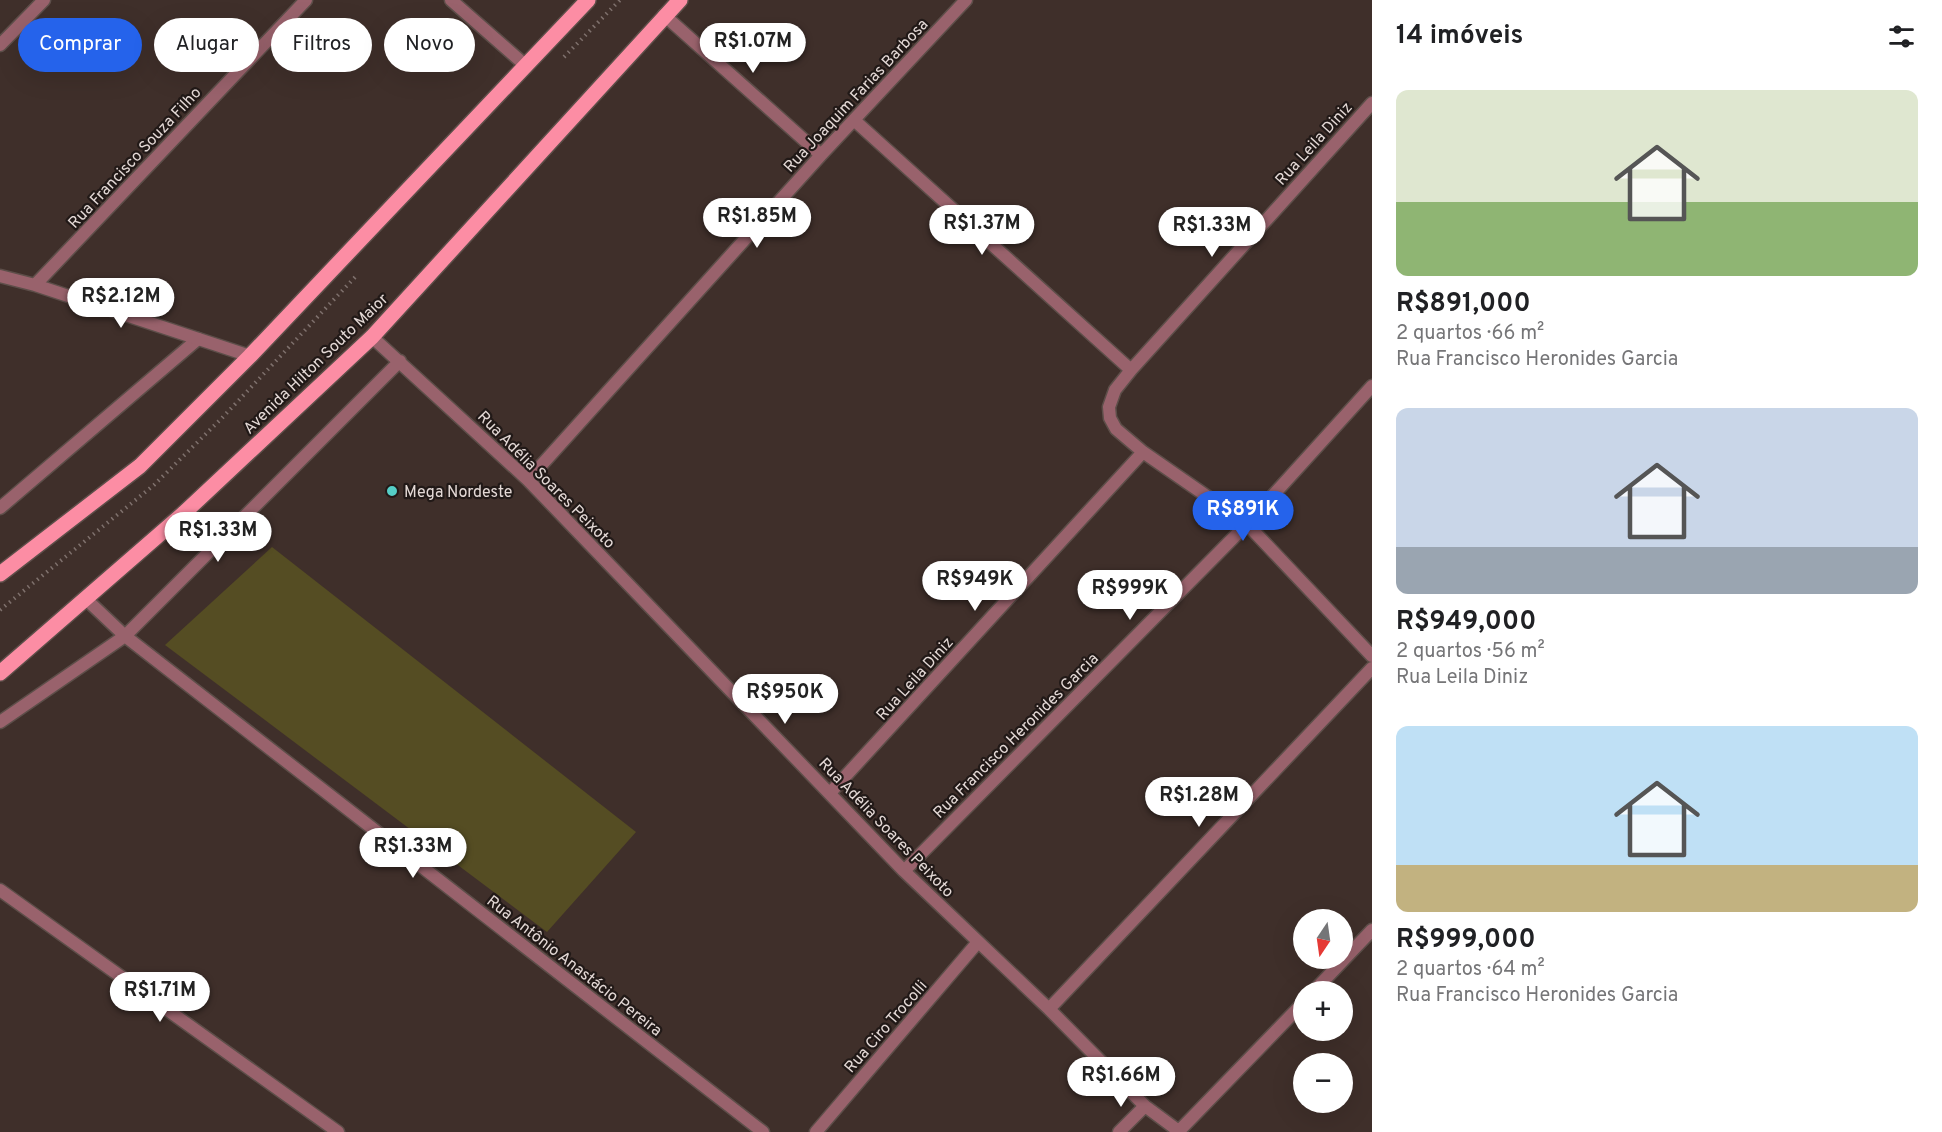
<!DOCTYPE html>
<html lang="pt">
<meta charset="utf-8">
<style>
:root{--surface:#fff;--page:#f2f2f2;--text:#202124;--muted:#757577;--accent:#2563eb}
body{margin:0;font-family:Overpass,sans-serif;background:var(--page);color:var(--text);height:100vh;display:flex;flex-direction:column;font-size:22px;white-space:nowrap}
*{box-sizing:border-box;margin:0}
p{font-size:20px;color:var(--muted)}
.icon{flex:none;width:33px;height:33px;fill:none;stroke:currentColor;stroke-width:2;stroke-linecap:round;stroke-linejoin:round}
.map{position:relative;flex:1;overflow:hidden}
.sheet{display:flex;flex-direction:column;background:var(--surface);width:570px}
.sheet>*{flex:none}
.top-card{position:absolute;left:18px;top:18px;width:570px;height:54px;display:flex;gap:12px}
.needle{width:39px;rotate:193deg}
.controls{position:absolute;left:1293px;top:909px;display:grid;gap:12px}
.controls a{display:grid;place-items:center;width:60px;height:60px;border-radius:50%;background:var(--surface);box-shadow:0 6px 24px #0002;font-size:30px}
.price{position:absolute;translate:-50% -51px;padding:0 14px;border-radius:21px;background:#fff;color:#222;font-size:20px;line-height:39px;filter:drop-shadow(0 2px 3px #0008)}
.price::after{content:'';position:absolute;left:50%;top:36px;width:18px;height:14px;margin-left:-9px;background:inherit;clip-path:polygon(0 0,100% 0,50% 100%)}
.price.active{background:var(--accent);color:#fff}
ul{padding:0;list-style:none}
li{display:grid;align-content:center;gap:12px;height:318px;padding:0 24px}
li span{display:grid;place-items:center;height:186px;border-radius:12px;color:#555}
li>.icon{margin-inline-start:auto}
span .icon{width:108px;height:108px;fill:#fffc;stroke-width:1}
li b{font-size:26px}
h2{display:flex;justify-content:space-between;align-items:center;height:72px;padding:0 24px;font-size:26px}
.chip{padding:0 21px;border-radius:27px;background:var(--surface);box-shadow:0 6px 24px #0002;font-size:21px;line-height:54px}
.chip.active{background:var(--accent);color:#fff}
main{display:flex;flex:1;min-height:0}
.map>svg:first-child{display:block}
.grass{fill:#554d23}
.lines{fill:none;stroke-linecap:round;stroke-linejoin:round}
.service-casing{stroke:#5d4e49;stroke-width:15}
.minor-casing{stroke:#5d4e49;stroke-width:15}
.primary-casing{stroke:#5d4e49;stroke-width:18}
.path{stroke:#7f716d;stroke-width:4;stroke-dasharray:1.5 4.5;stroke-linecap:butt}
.service{stroke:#99626c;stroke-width:12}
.minor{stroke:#99626c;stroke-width:12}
.primary{stroke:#fc8da4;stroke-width:15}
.poi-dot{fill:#55cec6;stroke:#211917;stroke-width:2}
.labels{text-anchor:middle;stroke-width:4.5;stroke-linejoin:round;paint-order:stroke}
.street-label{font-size:16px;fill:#e4d9d6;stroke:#211917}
.poi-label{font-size:16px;fill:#e4d9d6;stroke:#211917;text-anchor:start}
</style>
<main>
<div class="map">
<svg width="1372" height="1132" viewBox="0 0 1372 1132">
<rect width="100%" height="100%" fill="#3f2f2a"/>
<path class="grass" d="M272,547l364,285 -89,100 -382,-287z"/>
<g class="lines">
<defs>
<path id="service" d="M0,508l198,-169"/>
<path id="minor" d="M451,0l74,65
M664,15l157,140
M0,45l44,-45
M1372,103l-241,267 -16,20 -6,17 1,11 6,11 27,23 104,72 125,132
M854,120l277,250
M0,276l35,9 215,71
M35,285l271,-285
M372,337l156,143 376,391 145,138 96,97 35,26
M528,480l293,-325 145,-155
M86,599l39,37 638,496
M0,722l125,-86 275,-275
M830,793l313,-341
M904,871l343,-347 125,-138
M0,890l338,242
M1313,992l59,-62
M1049,1009l323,-341
M1179,1131l125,-129
M816,1132l162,-190
M1119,1132l26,-26"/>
<path id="primary" d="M0,574l140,-108 110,-110 338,-356
M0,673l184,-160 188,-176 308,-337"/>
</defs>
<use href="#service" class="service-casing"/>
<use href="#minor" class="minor-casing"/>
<use href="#primary" class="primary-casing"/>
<path class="path" d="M564,57l56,-57
M0,610l154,-125 68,-67 136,-144"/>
<use href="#service" class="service"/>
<use href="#minor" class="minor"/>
<use href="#primary" class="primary"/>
</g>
<circle class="poi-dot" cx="392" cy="491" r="6"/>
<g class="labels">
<g class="street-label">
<text transform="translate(855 95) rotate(-47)" y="6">Rua Joaquim Farias Barbosa</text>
<text transform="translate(1313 143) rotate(-48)" y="6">Rua Leila Diniz</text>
<text transform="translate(134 157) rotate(-47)" y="6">Rua Francisco Souza Filho</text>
<text transform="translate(315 363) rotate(-44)" y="6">Avenida Hilton Souto Maior</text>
<text transform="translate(547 479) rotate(45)" y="6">Rua Adélia Soares Peixoto</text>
<text transform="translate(914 678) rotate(-48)" y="6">Rua Leila Diniz</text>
<text transform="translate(1015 735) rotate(-45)" y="6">Rua Francisco Heronides Garcia</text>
<text transform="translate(887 827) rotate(46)" y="6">Rua Adélia Soares Peixoto</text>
<text transform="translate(575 965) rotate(38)" y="6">Rua Antônio Anastácio Pereira</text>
<text transform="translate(885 1026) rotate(-49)" y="6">Rua Ciro Trocolli</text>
</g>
<g class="poi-label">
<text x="404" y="497">Mega Nordeste</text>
</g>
</g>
</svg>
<div class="controls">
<a><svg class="needle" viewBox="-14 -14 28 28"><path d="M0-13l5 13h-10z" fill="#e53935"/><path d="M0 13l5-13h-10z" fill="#757577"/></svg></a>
<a>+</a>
<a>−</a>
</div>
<b class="price" style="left:753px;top:74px">R$1.07M</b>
<b class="price" style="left:757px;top:249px">R$1.85M</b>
<b class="price" style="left:982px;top:256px">R$1.37M</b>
<b class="price" style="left:1212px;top:258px">R$1.33M</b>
<b class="price" style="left:121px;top:329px">R$2.12M</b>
<b class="price active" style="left:1243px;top:542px">R$891K</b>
<b class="price" style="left:218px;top:563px">R$1.33M</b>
<b class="price" style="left:975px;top:612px">R$949K</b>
<b class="price" style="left:1130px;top:621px">R$999K</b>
<b class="price" style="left:785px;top:725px">R$950K</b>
<b class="price" style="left:1199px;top:828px">R$1.28M</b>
<b class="price" style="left:413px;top:879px">R$1.33M</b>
<b class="price" style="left:160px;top:1023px">R$1.71M</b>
<b class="price" style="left:1121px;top:1108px">R$1.66M</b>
<div class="top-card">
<a class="chip active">Comprar</a>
<a class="chip">Alugar</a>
<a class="chip">Filtros</a>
<a class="chip">Novo</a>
</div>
</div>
<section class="sheet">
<h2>14 imóveis<svg class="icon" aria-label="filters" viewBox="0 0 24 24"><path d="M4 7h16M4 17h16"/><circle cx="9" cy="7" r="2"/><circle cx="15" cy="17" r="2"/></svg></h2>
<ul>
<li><span style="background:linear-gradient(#dfe7d0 60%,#8fb573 0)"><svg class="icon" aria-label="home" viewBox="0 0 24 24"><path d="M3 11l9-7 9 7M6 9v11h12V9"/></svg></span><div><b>R$891,000</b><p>2 quartos · 66 m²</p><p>Rua Francisco Heronides Garcia</p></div></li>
<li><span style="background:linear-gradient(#c9d6e8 75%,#9aa5b1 0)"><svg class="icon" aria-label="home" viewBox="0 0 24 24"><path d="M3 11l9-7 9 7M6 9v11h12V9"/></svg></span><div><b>R$949,000</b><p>2 quartos · 56 m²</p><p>Rua Leila Diniz</p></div></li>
<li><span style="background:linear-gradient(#bfe0f5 75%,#c2b280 0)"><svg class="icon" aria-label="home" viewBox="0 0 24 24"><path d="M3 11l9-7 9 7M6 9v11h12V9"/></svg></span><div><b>R$999,000</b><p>2 quartos · 64 m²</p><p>Rua Francisco Heronides Garcia</p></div></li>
</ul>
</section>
</main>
